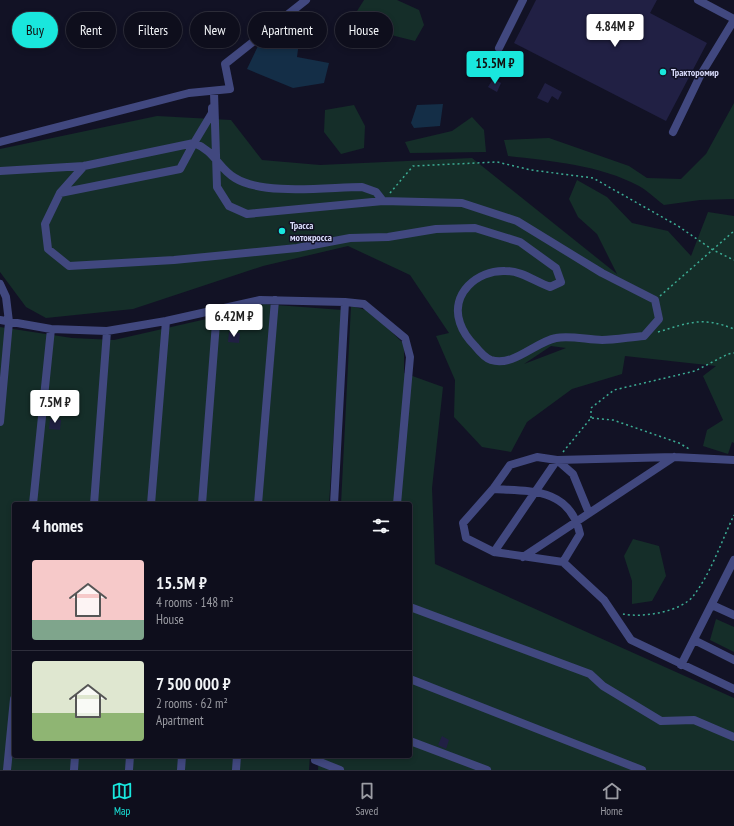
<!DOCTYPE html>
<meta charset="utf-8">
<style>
:root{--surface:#0e0e1c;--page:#1c1c29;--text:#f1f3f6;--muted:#9b9ca3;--line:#2e2e3b;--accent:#19e7dd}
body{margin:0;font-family:"PT Sans Narrow",sans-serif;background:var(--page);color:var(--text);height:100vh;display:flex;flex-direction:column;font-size:15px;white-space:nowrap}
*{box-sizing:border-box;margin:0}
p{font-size:13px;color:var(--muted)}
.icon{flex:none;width:22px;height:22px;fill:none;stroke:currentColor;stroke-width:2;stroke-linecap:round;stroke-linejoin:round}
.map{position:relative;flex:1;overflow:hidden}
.panel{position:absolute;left:12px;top:502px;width:400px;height:256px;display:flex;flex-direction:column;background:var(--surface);border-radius:4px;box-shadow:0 2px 6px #0003,0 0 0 1px var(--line)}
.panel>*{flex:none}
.hud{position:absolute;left:12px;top:12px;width:400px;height:36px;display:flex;gap:8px}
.price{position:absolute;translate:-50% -34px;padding:0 9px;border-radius:4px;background:#fff;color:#222;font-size:13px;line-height:26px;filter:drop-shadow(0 1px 2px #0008)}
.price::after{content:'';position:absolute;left:50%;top:24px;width:12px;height:9px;margin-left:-6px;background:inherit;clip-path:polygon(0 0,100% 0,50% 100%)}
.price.on{background:var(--accent);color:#111}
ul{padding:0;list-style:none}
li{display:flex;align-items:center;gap:12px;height:100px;padding:0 20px}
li+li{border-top:1px solid var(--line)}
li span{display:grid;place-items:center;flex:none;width:112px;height:80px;border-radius:4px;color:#555}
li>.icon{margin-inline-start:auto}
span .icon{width:48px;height:48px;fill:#fffc;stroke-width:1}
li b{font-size:17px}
h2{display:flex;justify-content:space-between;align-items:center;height:48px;padding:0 20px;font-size:17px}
.pill{padding:0 14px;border-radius:18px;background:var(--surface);box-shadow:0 2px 6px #0003,0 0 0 1px var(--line);font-size:14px;line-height:36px}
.pill.on{background:var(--accent);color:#111}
.dock{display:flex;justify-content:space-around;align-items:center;height:56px;border-top:1px solid var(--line);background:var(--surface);font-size:11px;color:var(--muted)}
.dock a{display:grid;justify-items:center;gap:2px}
.dock .on{color:var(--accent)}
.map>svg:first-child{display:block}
.green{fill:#152e29;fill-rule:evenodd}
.water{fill:#142e47}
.building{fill:#212044}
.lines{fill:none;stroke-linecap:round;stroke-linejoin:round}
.path{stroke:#3cac94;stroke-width:1.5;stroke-dasharray:2 3;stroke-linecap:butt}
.minor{stroke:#41487f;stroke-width:8}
.poi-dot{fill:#19e7dd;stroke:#121225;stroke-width:1.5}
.labels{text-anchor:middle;stroke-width:3;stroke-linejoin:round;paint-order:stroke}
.poi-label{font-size:10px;font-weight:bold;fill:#d9dbfb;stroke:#121225;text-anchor:start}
</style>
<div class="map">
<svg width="734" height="770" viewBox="0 0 734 770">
<rect width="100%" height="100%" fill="#121225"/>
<path class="green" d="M364,0h33l22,10 5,15 -9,16 -28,-7 -35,-15z
M734,103v96l-34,1 -36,5c-8,-6 -16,-14 -25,-19 -39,-21 -88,-25 -131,-30l-4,-16 45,-2 80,28 18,12 34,1 25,-25z
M354,105l11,21 -1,22 -23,6 -17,-22 1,-22z
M157,116l74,4 31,40 58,5 152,-7 145,116 -20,-40 -19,-17 -9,-18 8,-19 30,17 25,26 36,8 23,25 17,-44 26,4v227l-2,-1 -4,12 -25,-8 4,-16 16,-10 -20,-44 13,-10 -91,-10 -3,18 -50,15 -45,33 -16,30 -29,-5 -28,-30 1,-37 -19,-44 13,-3 -39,-58 -62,-29 -85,20 -130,43 -87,9 -20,-11 -26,-35v-123zM551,346l15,2 -42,16z
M472,117l12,13 2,22 -76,1 -5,-11 47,-11z
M263,304l79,6 -13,194h-315v252h296l-1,14h-309v-443l72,11 42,2 110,-25z
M351,306l19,5 34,33v29l39,14 -11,101 3,76 299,134v72h-416l1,-14h91v-252h-69z
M633,539l26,7 7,30 -14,25 -20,3v-23l-8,-25z
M716,619l18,8v25l-24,-12z"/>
<path class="water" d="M271,42h28l-2,15 32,6 -5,20 -31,5 -46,-19 11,-23z
M443,104l-3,22 -26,2 -3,-5 6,-18z"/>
<path class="building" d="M536,0h121l-7,13 57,30 -41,78 -152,-78z
M493,79l8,4 -4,9 -9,-5z
M545,83l17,9 -4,8 -6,-4 -4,7 -11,-5z
M229,332l11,1 -1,10 -11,-1z
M50,419l11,1 -1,10 -11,-1z
M442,736l7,4 -3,9 -8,-4z"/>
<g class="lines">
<path class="path" d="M390,193l23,-27 84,-4 34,8 62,8 85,48 35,24 21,10
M660,296l74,-65
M658,332c30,-9 44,-16 76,-3
M591,418v-10l23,-18 81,-19 33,-17 6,-1
M563,452l28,-34 22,2 66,23 12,7
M623,614c19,4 59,-2 71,-19 17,-22 28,-55 40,-80"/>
<path class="minor" d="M698,0l36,19
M499,48l24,-48
M214,92l3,95 12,19 18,8 136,-13 79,2 55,18 85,52 53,27 4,19 -15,17c-14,1 -28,4 -42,4 -14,0 -32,-5 -46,-2 -21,4 -42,29 -65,22 -6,-2 -12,-9 -16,-14 -6,-6 -12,-14 -15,-23 -10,-29 17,-53 45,-52 17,0 29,10 45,16l11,-5 -5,-14 -36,-26 -45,-14 -39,1 -48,8 -38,1 -53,10 -123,12 -105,6 -21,-17 -3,-25 15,-31 120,-24 14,-26c21,8 24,25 41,35 29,18 94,9 127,9l14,5 7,9
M673,132l27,-56 34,-56
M0,142l189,-49 41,-4 -5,-25 81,-64
M0,171l84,-5 110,-23 18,-30v-5
M60,193l24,-27
M0,284l6,13 3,25 -9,100
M345,302l19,2 41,34 5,19 -13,147
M0,320l51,9 56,2 59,-10 94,-21 85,2 -11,202
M493,489l17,-24 27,-8 20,3 16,14 16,39
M33,504l18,-175
M94,504l13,-173
M151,504l15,-183
M202,504l15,-194
M258,504l17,-204
M494,552l69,10 41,38 27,40 103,49
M523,557l151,-100
M563,562l17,-28c-10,-46 -49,-43 -87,-45l-30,34 3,15 28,14 63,-92 117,-3 60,3
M712,605l22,10
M410,607l180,67 13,12 58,35 33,-1 40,17
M694,640l40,20
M681,665l53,-105
M410,679l232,91
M410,741l77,29
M315,760l25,10
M7,770l7,-71
M74,770l1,-14
M129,770l1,-14
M181,770l1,-14
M236,770l1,-14"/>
</g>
<g class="poi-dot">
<circle cx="663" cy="72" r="4"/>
<circle cx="282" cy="231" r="4"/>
</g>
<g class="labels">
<g class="poi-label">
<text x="671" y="76">Тракторомир</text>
<text x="290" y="229">Трасса<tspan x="290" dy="12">мотокросса</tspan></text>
</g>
</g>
</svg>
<b class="price" style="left:615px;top:48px">4.84M ₽</b>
<b class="price on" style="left:495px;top:85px">15.5M ₽</b>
<b class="price" style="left:234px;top:338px">6.42M ₽</b>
<b class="price" style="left:55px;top:424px">7.5M ₽</b>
<div class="hud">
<a class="pill on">Buy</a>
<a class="pill">Rent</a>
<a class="pill">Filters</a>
<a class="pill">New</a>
<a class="pill">Apartment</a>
<a class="pill">House</a>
</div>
<section class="panel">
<h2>4 homes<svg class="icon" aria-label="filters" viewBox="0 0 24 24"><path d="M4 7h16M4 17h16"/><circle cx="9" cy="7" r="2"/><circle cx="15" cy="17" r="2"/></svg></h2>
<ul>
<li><span style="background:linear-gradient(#f6c9c9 75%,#7fa58c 0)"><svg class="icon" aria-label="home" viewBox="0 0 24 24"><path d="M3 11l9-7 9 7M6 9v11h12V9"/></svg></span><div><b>15.5M ₽</b><p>4 rooms · 148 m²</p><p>House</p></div></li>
<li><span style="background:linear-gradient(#dfe7d0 65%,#8fb573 0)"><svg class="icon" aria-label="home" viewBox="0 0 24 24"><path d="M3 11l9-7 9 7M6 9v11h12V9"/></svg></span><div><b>7 500 000 ₽</b><p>2 rooms · 62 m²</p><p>Apartment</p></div></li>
</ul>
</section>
</div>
<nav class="dock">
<a class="on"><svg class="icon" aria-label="map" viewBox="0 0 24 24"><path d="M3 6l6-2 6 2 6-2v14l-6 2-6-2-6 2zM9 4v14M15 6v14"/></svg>Map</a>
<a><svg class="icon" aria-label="saved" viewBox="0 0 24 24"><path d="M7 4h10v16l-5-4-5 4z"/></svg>Saved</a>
<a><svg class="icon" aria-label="home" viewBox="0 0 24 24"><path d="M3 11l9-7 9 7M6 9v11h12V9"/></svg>Home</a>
</nav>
